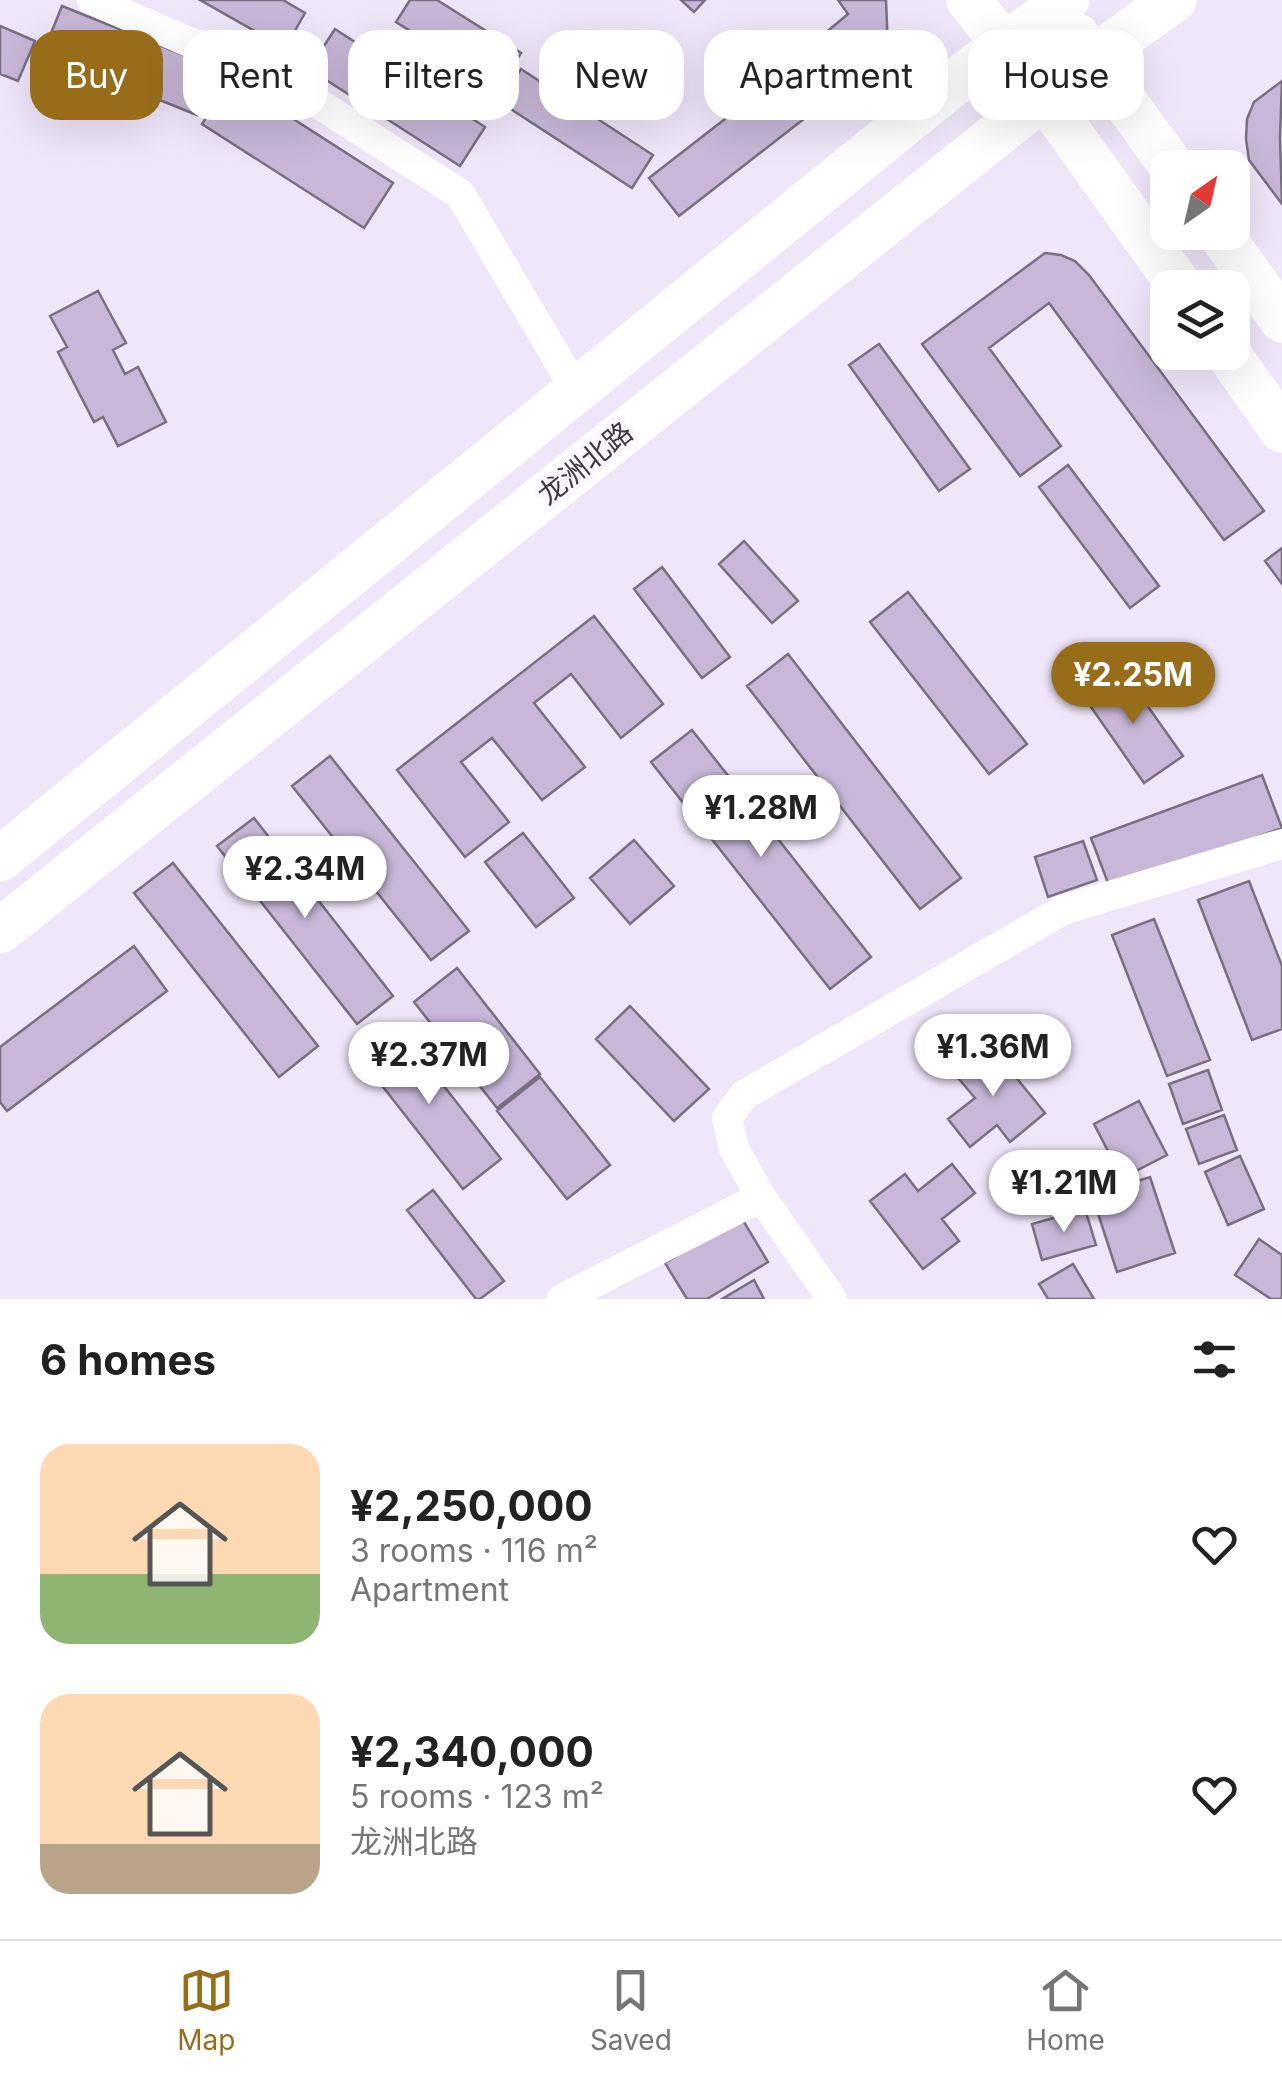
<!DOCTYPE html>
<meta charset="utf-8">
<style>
:root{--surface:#fff;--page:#f2f2f2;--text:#222;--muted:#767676;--line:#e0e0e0;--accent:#976d1a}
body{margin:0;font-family:Inter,"Noto Sans SC",sans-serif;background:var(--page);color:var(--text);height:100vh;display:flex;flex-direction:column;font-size:38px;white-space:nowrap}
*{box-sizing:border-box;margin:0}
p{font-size:32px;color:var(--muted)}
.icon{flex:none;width:55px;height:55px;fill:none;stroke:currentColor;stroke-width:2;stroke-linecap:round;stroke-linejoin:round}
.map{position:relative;height:1299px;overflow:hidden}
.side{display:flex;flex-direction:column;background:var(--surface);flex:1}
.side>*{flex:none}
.hud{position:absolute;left:30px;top:30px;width:1222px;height:90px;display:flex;gap:20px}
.needle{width:65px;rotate:34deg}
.controls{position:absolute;left:1150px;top:150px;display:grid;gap:20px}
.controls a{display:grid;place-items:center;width:100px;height:100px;border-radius:20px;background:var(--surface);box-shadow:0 10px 40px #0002;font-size:50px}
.price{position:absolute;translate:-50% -85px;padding:0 22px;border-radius:35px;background:#fff;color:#222;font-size:32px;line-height:65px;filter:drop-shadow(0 2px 5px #0008)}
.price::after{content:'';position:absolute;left:50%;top:60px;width:30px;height:22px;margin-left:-15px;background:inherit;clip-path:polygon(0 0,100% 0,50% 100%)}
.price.current{background:var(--accent);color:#fff}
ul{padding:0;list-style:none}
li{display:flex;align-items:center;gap:30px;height:250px;padding:0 40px}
li span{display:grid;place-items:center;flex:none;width:280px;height:200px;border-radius:30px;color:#555}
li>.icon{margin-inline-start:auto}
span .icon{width:120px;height:120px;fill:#fffc;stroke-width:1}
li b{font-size:42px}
h2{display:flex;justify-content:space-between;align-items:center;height:120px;padding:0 40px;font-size:42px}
.tag{padding:0 35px;border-radius:30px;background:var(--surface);box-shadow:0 10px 40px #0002;font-size:35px;line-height:90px}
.tag.current{background:var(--accent);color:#fff}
.tabs{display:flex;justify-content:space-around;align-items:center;height:140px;border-top:2px solid var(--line);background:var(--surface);font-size:28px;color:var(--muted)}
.tabs a{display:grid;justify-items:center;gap:5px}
.tabs .current{color:var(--accent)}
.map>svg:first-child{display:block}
.building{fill:#c8b7d8;stroke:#786f80;stroke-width:2.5}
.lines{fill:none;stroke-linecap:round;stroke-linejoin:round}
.minor{stroke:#fff;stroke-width:30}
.secondary{stroke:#fff;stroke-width:45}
.labels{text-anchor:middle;stroke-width:10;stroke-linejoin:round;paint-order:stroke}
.street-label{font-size:28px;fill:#3d3941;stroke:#f9f6fd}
</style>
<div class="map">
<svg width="1282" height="1299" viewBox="0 0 1282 1299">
<rect width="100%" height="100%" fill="#efe6f9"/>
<path class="building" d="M200,0h83l22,13 -28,49 -25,-15 8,-13z
M410,0h27l84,53 -21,34 -104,-65z
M681,0h24l-11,12z
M838,0h48l2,49 -45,37 -32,-41 37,-31z
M62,6l154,62 -19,47 -154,-62z
M0,26l35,15 -17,40 -18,-7z
M335,29l150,98 -25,39 -151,-97z
M745,33l35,45 27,-21 29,37 -157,122 -30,-38 94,-73 -34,-44z
M521,69l132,86 -21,33 -132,-86z
M231,79l162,104 -29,45 -162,-104z
M1282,81l-2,57 2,66 -33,-44 -3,-21 1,-20 7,-17z
M1045,253l16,2 14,6 14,14 175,236 -40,29 -175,-237 -60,45 72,98 -41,30 -98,-132z
M98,291l28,52 -13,7 12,24 13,-7 28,55 -48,24 -15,-29 -9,5 -36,-70 9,-5 -17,-31z
M879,344l91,125 -31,22 -90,-126z
M1068,465l91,121 -29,22 -91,-121z
M744,541l54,60 -26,22 -53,-59z
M1282,548v36l-17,-23z
M662,567l68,90 -28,21 -68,-89z
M908,592l119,152 -38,30 -119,-152z
M594,616l69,88 -42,34 -50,-64 -37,29 51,64 -43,33 -50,-62 -31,24 48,60 -44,35 -68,-87z
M788,654l173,224 -41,31 -173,-223z
M1122,670l61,86 -39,27 -60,-86z
M692,730l179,227 -41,32 -179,-227z
M330,756l139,175 -38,29 -139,-174z
M1262,775l20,53 -171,63 -20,-53z
M254,818l139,178 -36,28 -140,-178z
M523,833l51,65 -38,29 -51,-65z
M634,840l40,46 -44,38 -40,-46z
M1083,841l14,39 -49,17 -13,-40z
M173,863l145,183 -39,31 -145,-184z
M1249,881l33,85v63l-30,11 -54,-140z
M1154,919l56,141 -43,16 -55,-141z
M134,946l33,45 -160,120 -7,-9v-55z
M457,968l83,106 -43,34 -83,-106z
M630,1006l79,83 -35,32 -78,-82z
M396,1025l105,134 -38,30 -105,-134z
M988,1043l57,70 -35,29 -13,-17 -27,22 -22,-28 27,-21 -22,-26z
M1208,1070l14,40 -39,14 -14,-40z
M540,1077l70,88 -43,34 -70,-88z
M1139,1101l28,54 -45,23 -28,-54z
M1224,1115l13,35 -38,14 -13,-35z
M1240,1156l24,53 -36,16 -23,-53z
M952,1164l23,29 -33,26 17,22 -36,28 -53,-68 35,-27 13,17z
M1150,1177l25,76 -58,19 -25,-77z
M433,1190l71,91 -24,18h-4l-69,-89z
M1085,1209l11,36 -54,15 -10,-36z
M741,1217l27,45 -61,37h-20l-22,-36z
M1259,1239l23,16v44h-11l-36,-24z
M1073,1264l21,35h-46l-9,-15z
M754,1280l10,19h-42z"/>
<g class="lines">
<path class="minor" d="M92,0l97,42 61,18 210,134 116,196
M761,1197l71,102
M562,1299l199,-102 -27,-48 -7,-31 17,-23 319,-185 219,-66"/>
<path class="secondary" d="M969,0l75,97 137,191
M1077,36l96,132
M1219,232l63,88
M1227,352l55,78
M0,859l974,-792 93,-67
M0,931l1094,-874 80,-57"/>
</g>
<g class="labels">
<g class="street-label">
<text transform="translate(585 463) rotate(-39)" y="10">龙洲北路</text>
</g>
</g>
</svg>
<div class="controls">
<a><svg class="needle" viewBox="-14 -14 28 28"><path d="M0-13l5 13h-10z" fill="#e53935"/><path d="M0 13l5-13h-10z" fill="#767676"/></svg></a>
<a><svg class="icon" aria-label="layers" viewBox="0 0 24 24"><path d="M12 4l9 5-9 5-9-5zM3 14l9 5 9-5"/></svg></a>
</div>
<b class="price current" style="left:1133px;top:727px">¥2.25M</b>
<b class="price" style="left:761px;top:860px">¥1.28M</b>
<b class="price" style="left:305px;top:921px">¥2.34M</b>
<b class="price" style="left:993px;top:1099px">¥1.36M</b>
<b class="price" style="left:429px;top:1107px">¥2.37M</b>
<b class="price" style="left:1064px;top:1235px">¥1.21M</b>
<div class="hud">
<a class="tag current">Buy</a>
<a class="tag">Rent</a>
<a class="tag">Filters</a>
<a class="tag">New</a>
<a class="tag">Apartment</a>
<a class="tag">House</a>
</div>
</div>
<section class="side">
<h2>6 homes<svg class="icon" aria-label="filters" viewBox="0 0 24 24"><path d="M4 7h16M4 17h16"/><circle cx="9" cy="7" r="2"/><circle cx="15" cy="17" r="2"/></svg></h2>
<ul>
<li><span style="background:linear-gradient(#ffd9b3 65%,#8fb573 0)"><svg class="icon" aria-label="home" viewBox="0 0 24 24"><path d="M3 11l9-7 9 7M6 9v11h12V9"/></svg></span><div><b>¥2,250,000</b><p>3 rooms · 116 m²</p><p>Apartment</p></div><svg class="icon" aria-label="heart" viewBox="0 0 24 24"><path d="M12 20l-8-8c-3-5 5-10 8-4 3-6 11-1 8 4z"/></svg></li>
<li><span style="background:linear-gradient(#ffd9b3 75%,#b9a48a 0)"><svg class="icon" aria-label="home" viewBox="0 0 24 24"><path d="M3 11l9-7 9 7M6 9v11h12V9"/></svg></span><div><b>¥2,340,000</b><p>5 rooms · 123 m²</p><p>龙洲北路</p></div><svg class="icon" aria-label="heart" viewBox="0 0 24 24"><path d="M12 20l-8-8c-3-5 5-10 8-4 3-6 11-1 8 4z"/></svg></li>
</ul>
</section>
<nav class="tabs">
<a class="current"><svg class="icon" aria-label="map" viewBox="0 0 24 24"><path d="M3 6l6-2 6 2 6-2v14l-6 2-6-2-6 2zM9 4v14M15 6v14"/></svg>Map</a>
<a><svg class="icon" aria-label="saved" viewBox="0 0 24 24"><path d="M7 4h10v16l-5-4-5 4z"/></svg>Saved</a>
<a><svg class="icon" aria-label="home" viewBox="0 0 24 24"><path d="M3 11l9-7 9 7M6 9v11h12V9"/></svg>Home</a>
</nav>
